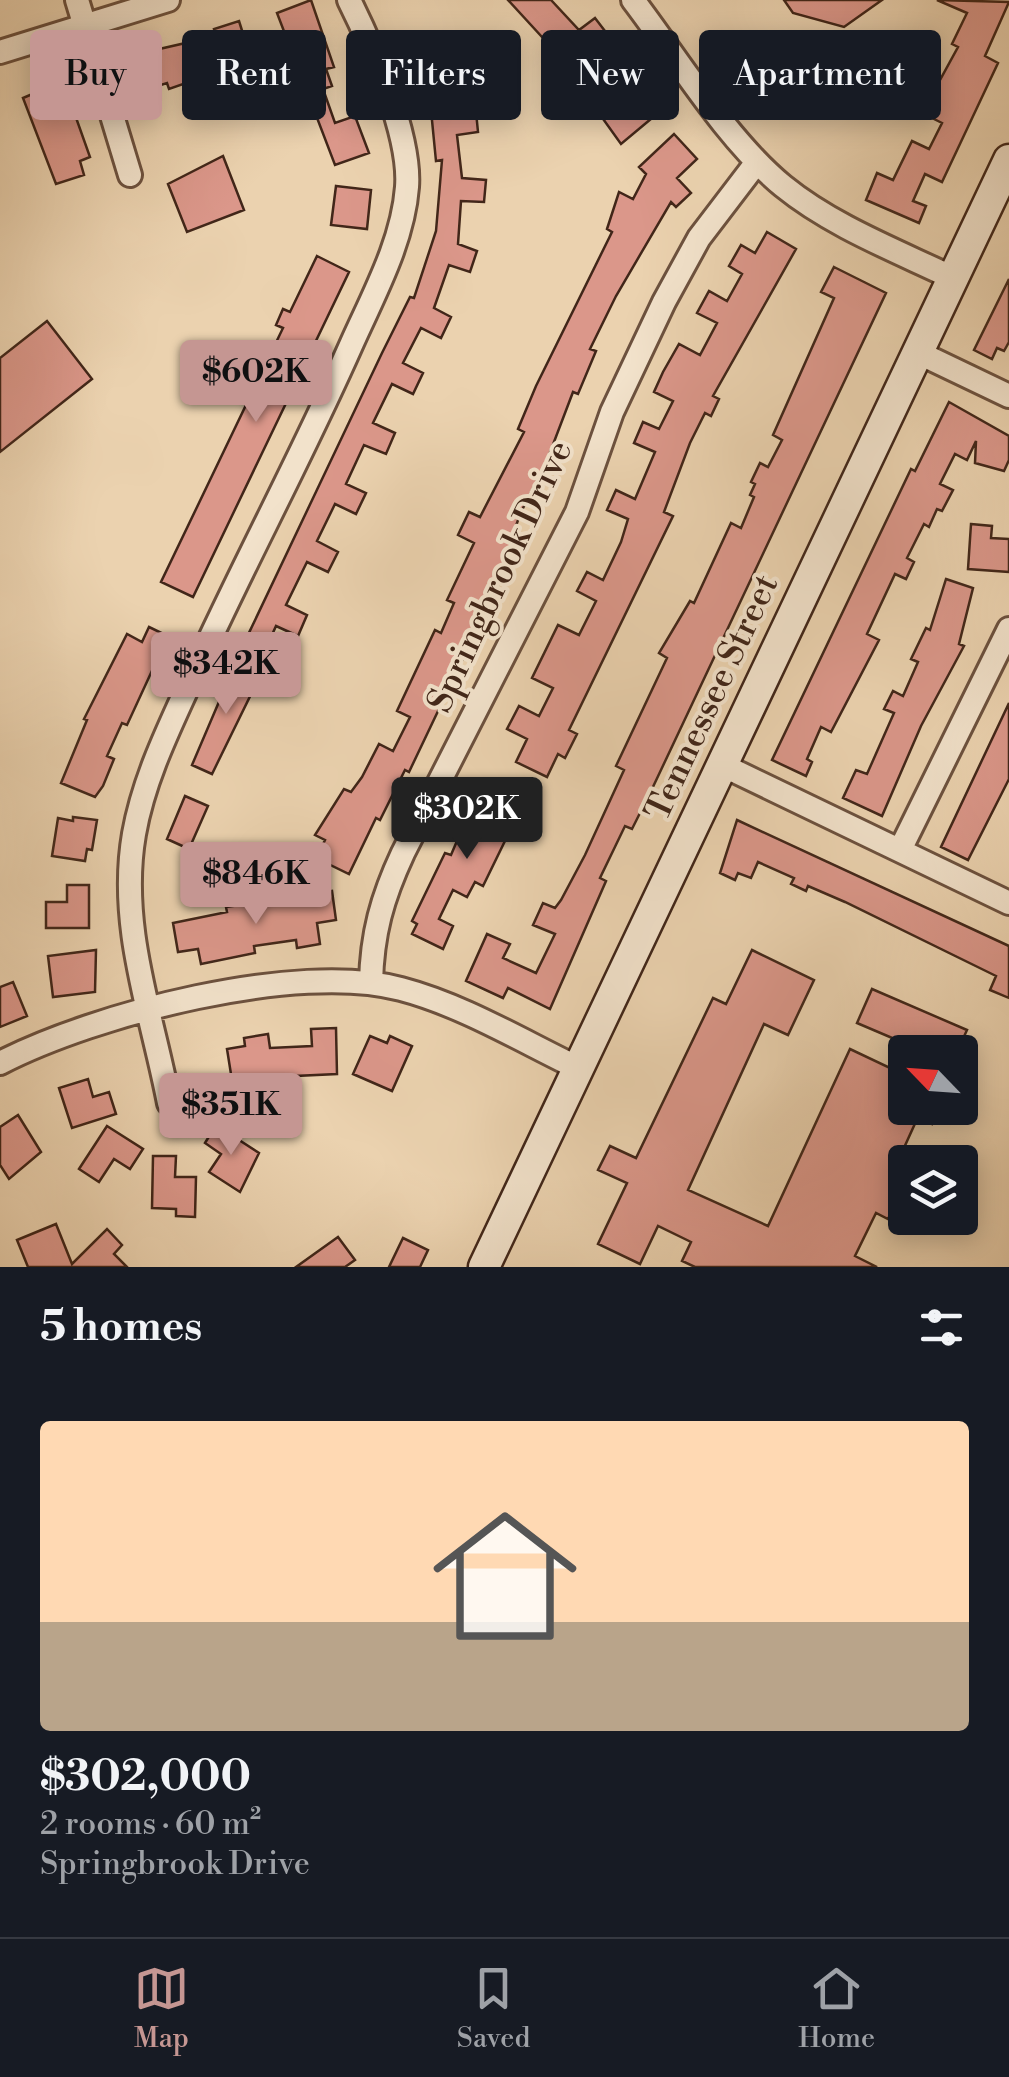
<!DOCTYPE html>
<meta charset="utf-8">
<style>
:root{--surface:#171b24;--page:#242831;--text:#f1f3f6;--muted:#9ea1a6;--line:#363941;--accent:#c59692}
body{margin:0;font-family:"Libre Bodoni",serif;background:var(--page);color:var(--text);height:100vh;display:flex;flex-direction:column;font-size:38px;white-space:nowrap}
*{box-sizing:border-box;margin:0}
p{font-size:32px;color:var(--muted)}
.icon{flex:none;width:55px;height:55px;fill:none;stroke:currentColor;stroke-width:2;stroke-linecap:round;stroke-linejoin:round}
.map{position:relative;height:1267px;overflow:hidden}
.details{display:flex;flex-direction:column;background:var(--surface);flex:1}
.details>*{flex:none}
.guide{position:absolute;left:30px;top:30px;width:950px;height:90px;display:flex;gap:20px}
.needle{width:65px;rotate:295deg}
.buttons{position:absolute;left:888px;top:1035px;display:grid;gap:20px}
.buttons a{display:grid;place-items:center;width:90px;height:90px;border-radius:10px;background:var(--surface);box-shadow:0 5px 25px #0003;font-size:50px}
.price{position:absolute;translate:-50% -85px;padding:0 22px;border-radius:10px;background:var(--accent);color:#111;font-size:32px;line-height:65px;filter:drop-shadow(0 2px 5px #0008)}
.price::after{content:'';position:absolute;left:50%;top:60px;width:30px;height:22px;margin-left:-15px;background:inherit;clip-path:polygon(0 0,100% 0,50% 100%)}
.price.active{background:#222;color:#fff}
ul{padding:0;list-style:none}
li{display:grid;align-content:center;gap:20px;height:530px;padding:0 40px}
li span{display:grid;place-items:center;height:310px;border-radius:10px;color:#555}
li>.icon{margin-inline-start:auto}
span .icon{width:180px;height:180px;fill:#fffc;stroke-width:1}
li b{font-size:42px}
h2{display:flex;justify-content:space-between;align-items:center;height:120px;padding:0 40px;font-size:42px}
.chip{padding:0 35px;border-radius:10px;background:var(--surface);box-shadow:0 5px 25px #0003;font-size:35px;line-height:90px}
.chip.active{background:var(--accent);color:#111}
.dock{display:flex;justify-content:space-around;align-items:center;height:140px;border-top:2px solid var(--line);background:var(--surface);font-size:28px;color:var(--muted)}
.dock a{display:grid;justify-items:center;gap:5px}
.dock .active{color:var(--accent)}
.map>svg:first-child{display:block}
.building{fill:#db978a;stroke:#412619;stroke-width:2.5}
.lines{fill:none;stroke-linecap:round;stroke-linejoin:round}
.minor-casing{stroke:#6c513e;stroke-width:28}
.secondary-casing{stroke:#412619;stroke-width:35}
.minor{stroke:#f2e2cb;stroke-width:22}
.secondary{stroke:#f2e2cb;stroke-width:30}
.labels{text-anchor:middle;stroke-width:8;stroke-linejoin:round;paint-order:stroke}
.street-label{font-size:35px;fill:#412619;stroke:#f2e2cb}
</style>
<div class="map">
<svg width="1009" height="1267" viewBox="0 0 1009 1267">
<rect width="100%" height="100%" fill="#ebd2af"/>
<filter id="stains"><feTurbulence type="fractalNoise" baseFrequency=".002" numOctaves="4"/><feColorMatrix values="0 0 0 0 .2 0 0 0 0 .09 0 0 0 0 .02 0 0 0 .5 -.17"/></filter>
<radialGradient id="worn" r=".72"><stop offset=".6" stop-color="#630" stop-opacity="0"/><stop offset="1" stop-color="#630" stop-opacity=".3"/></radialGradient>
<path class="building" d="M311,0l23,67 -8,2 6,17 -9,3 12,34 20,-7 14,37 -34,12 -58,-152z
M508,0h43l28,30 16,-12 13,17 -17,13 11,17 30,37 16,-13 16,19 -43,36 -68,-95z
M784,0h98l-38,27 -51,-14z
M937,0l72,2 -24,54 13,7 -39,83 -17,36 -17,-8 -12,27 13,5 -7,17 -53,-23 11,-27 16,7 19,-39 17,8 13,-26 -20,-10 36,-66 -6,-3 15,-31z
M239,21l17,54 -22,7 -6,-19 -38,12 2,6 -23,8 -2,-6 -19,6 -9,-26 18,-6 -2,-7 61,-14 -2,-7z
M427,54l7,21 23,-8 15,45h4l2,20 -21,3 5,43 24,2 -2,22 -23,-1 -3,43 19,7 -7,21 -21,-7 -15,43 17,9 -10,21 -20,-10 -18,35 20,10 -10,21 -21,-10 -19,39 22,10 -9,21 -22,-9 -18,39 20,9 -10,21 -21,-10 -18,37 21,11 -10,20 -21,-10 -21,43 21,10 -9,21 -22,-10 -9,20 -20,-9 135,-284 28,-56 4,1 22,-67 6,-71 -6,1 -6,-61 -9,3 -14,-43z
M63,81l27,76 -10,4 4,14 -28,9 -33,-86z
M674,134l23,25 -20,19 14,15 -15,14 -5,-5 -55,94 -26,53 6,2 -18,43 -5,-2 -27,71 -26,51 -8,24 7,3 -110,231 -4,-2 -25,50 -4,-2 -27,56 -33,-16 9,-18 -10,-5 29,-46 7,3 11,-15 17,-33 14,7 17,-34 -13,-6 38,-81 6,3 13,-30 -7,-3 27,-57 -16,-8 11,-23 11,5 44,-85 -6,-3 18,-43 76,-154 -5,-3 12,-37 14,7 13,-25 -7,-7z
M223,156l21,54 -57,22 -19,-48z
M336,186l35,4 -4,39 -36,-4z
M767,232l29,17 -83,147 6,3 -8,17 -6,-3 -15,30 -26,69 9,4 -104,214 8,4 -12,24 -7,-4 -11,23 -31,-15 11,-23 -20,-10 12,-23 20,10 14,-28 -21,-10 26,-53 21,10 17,-34 -19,-10 10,-19 16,8 18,-38 7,-23 -21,-9 9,-20 19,9 20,-47 -21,-9 9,-21 16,7 14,-28 -19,-9 9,-20 16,-28 21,11 17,-32 -20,-10 12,-22 18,10 15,-27 -13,-8 12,-21 14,8z
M317,256l32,16 -156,325 -32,-15 122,-254 -7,-3 7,-16 7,3z
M834,267l52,26 -234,496 -20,40 -7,-3 -25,52 6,3 -56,128 -42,-21 -5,10 -37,-17 21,-47 23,10 -7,14 33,15 19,-39 -22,-9 10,-22 12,5 6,-8 24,-45 39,-85 -8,-4 51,-108 -8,-5 31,-52 4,2 37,-80 10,5 13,-31 -4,-2 5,-11 -4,-2 9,-19 8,4 14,-27 -9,-5 61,-137 -13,-6z
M1009,279v63l-5,9 -7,-3 -5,11 -18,-9z
M47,321l45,58 -92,73v-94z
M949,402l60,34v24l-5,11 -29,-8 1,-22 -9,19 -12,-6 -15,30 13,6 -11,21 -5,-2 -8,18 -5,-3 -17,34 7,4 -8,17 -11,-5 -28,60 12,6 -48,92 -10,-5 -14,32 5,3 -6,14 -34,-16 139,-291 4,2z
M971,524l21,2 -1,12 18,1v33l-41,-3z
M946,579l27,9 -14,56 5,2 -43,80 -39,90 -39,-18 13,-28 11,4 27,-61 -10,-4 9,-18 10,5 15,-34 -7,-3 15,-31 4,2z
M149,627l19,9 -41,89 -5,-2 -15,33 7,3 -11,27 -8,11 -34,-14 26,-63 -3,-1 43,-85 15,8z
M236,662l25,12 -49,100 -20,-9z
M1009,703v76l-41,81 -27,-13z
M486,786l37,18 -40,82 -8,-4 -8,15 -14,-7 -14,29 14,7 -10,23 -31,-15 5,-10 -5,-3 33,-68 6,2 26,-61 4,2z
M185,796l23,10 -19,43 -22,-10z
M73,817l24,3 -5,30 -5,-1 -2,12 -33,-5 6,-38 15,3z
M737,820l272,126v52l-19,-8 6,-14 -151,-74 -37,-16 -2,5 -15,-7 3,-6 -36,-16 -7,16 -13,-5 -3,7 -15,-7z
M67,885h22v43h-43v-26h21z
M332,891l4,29 -19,3 3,21 -23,4 -1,-8 -42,6 1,7 -54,11 -3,-15 -20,3 -5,-29 54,-11 -1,-5z
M96,950l-1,42 -42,5 -5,-41z
M752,950l62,30 -26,55 -24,-11 -76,166 80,36 82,-177 55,26v33h34l-7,16 -14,-7 -20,44 7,4v18l-17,36 -12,-6 -21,43 22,11h-182l-13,-6 9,-19 -33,-16 -18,38 -42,-20 29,-61 -29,-13 12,-24 26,12 77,-160 13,6z
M13,982l14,34 -27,11v-40z
M872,989l95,41 -10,22h-32l-68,-29z
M336,1028l1,46 -63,3 3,19 -22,3 -2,-9 -19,3 -7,-44 18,-3 -1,-8 24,-4 2,14 42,-2 -1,-17z
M370,1036l17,7 3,-7 22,10 -20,45 -39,-17z
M88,1079l5,18 16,-5 7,22 -44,14 -13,-40z
M18,1115l23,37 -32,27 -9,-14v-38z
M216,1125l43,28 -19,39 -31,-20 12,-18 -16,-11z
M107,1126l36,23 -13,20 -16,-10 -15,23 -20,-13z
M153,1156h23l-1,21h21l-1,40 -19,-1v-7l-24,-1z
M56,1224l16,40 35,-35 15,16 -8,9 13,13h-99l-11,-27z
M338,1237l17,23 -10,7h-49z
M403,1238l25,12 -8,17h-31z"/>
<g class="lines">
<defs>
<path id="minor" d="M77,0l53,175
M633,0c45,59 93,139 150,186 49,40 114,65 170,92
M0,52l168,-52
M917,352l92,44
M720,764l289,139
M900,850l109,-221
M371,983c1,-49 11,-85 32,-130l174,-341 35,-100 52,-110 35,-64 58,-76
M0,1063c95,-49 297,-102 401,-74 61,16 119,51 175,78
M169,1103c-17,-89 -51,-177 -35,-269 10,-57 37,-110 61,-163 50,-110 108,-217 157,-328 22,-49 51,-102 55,-156 4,-51 -35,-141 -58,-187"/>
<path id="secondary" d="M484,1267l525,-1107"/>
</defs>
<use href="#minor" class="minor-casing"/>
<use href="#secondary" class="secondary-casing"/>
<use href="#minor" class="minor"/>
<use href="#secondary" class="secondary"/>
</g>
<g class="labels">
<g class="street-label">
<text transform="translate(499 576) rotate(-65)" y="12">Springbrook Drive</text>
<text transform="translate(711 697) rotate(-65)" y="12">Tennessee Street</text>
</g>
</g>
<rect width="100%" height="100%" filter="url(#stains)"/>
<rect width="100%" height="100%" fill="url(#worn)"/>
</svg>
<div class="buttons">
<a><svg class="needle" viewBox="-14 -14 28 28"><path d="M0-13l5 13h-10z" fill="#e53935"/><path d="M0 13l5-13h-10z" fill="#9ea1a6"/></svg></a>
<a><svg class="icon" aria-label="layers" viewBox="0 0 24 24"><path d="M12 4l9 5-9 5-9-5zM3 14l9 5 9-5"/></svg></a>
</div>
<b class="price" style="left:256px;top:425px">$602K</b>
<b class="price" style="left:226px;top:717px">$342K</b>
<b class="price active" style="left:467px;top:862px">$302K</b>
<b class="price" style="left:256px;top:927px">$846K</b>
<b class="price" style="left:231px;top:1158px">$351K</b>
<div class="guide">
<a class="chip active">Buy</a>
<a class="chip">Rent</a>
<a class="chip">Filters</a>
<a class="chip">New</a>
<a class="chip">Apartment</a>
</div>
</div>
<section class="details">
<h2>5 homes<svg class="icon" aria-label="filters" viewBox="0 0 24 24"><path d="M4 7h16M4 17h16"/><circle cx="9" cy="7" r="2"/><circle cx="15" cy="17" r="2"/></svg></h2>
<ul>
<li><span style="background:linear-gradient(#ffd9b3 65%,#b9a48a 0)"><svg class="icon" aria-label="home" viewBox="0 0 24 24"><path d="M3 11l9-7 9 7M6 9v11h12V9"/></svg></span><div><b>$302,000</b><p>2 rooms · 60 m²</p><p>Springbrook Drive</p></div></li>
</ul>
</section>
<nav class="dock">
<a class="active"><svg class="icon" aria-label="map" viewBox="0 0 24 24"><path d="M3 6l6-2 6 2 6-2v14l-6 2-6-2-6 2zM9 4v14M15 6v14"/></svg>Map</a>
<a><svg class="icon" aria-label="saved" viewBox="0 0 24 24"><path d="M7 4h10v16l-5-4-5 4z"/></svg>Saved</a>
<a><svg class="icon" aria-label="home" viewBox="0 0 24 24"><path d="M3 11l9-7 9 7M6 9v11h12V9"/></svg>Home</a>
</nav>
